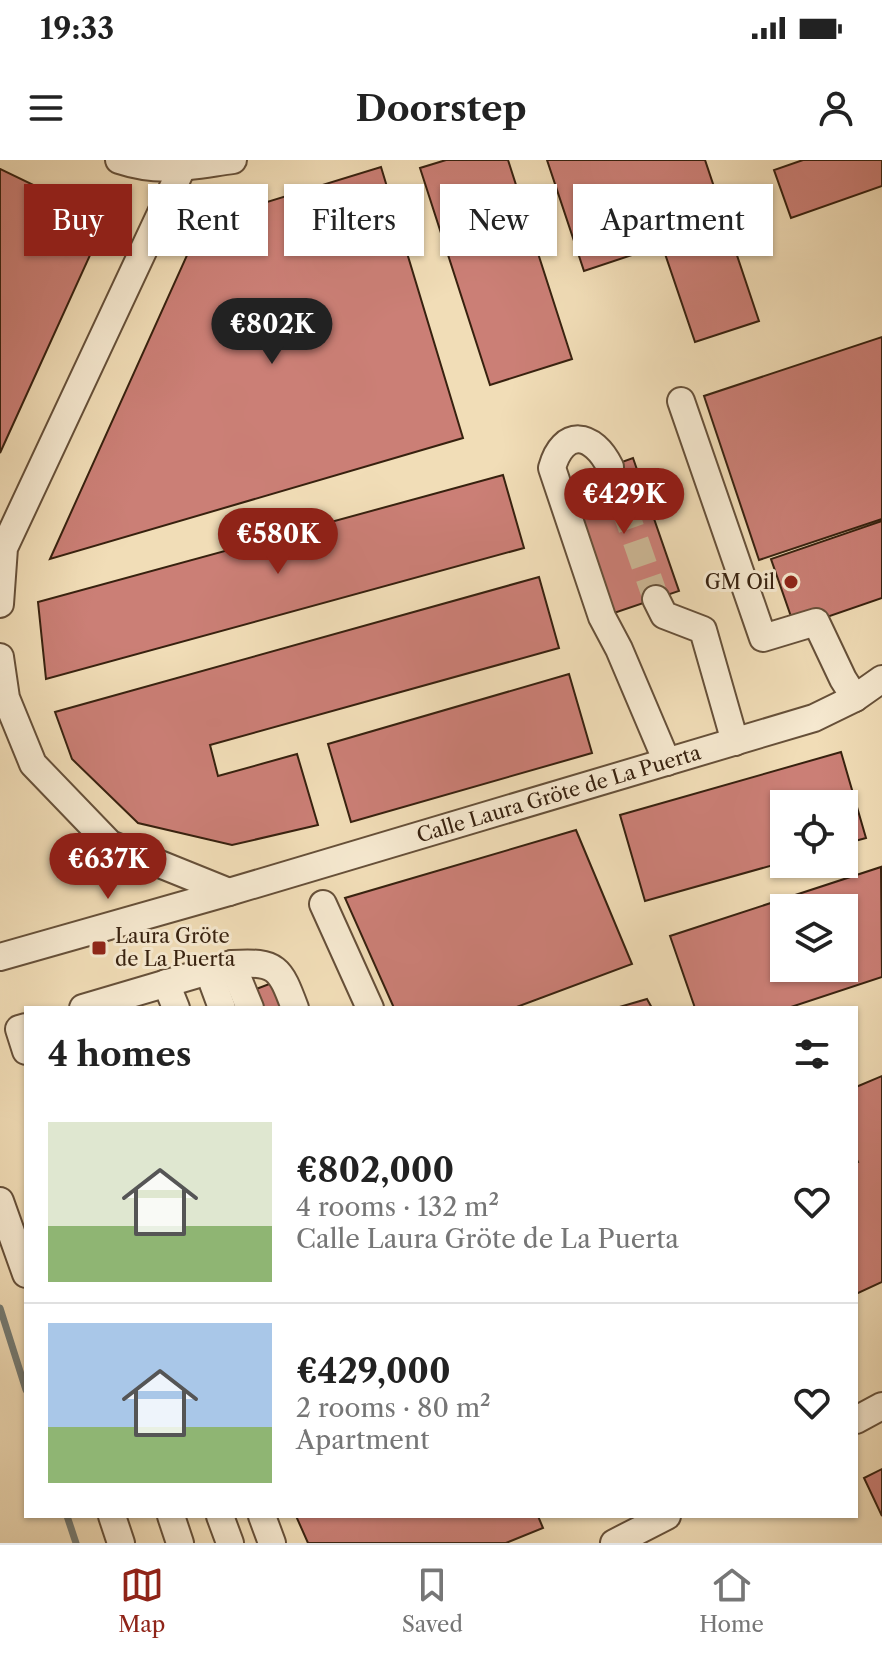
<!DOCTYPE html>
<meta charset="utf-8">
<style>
:root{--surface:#fff;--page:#f6f6f6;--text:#222;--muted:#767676;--line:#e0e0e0;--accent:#8f2418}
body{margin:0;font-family:"Libre Caslon Text",serif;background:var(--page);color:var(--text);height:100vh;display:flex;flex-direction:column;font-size:30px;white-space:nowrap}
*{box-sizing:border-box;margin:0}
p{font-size:26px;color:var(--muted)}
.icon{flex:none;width:44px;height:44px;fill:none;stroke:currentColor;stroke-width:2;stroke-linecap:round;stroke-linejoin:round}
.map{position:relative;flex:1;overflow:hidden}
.drawer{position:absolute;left:24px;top:846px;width:834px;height:512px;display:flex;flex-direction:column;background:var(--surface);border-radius:0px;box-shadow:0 2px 6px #0004}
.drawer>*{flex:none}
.top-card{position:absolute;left:24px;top:24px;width:834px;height:72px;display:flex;gap:16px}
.buttons{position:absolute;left:770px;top:630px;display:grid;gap:16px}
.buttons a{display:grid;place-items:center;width:88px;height:88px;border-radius:0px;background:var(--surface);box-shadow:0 2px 6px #0004;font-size:40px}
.price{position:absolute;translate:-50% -68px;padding:0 18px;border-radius:28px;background:var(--accent);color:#fff;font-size:26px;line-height:52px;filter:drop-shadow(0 2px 4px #0008)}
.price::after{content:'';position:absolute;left:50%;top:48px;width:24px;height:18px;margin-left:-12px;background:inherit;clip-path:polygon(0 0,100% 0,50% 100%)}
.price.active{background:#222;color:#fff}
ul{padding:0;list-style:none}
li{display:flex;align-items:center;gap:24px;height:200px;padding:0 24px}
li+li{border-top:2px solid var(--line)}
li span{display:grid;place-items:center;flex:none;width:224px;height:160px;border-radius:0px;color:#555}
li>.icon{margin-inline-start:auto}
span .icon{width:96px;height:96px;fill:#fffc;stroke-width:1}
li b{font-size:34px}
h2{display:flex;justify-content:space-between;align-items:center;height:96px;padding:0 24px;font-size:34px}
.pill{padding:0 28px;border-radius:0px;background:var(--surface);box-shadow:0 2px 6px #0004;font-size:28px;line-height:72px}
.pill.active{background:var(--accent);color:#fff}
.status{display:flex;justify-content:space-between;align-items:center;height:56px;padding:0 40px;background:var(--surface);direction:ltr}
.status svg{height:22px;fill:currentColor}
header{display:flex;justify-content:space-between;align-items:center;height:104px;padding:0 24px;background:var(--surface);font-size:36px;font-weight:700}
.tabs{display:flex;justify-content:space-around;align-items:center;height:112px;border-top:2px solid var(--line);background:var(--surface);font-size:22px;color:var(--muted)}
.tabs a{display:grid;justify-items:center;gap:4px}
.tabs .active{color:var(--accent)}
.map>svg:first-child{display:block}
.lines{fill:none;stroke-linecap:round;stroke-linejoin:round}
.stream{stroke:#757c75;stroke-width:7}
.building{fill:#cb7f76;stroke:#37210f;stroke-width:2;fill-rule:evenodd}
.minor-tunnel{stroke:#ccb795;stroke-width:26;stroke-dasharray:26 13;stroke-linecap:butt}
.minor-casing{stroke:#665039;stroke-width:30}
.minor{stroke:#f6e9d0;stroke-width:26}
.poi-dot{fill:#8f2418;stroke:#f6e9d0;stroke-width:3}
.labels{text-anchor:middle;stroke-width:6;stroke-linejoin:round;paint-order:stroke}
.poi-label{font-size:20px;fill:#37210f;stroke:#f6e9d0;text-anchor:end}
.street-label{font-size:20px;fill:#37210f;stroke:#f6e9d0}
</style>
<div class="status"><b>19:33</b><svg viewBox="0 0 49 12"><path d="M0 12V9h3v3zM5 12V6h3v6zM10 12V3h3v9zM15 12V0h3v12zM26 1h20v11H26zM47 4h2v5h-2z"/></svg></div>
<header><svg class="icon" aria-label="menu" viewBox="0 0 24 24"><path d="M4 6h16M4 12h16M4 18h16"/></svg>Doorstep<svg class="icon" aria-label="person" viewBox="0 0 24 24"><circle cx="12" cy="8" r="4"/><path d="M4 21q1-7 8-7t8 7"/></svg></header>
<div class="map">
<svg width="882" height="1383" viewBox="0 0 882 1383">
<rect width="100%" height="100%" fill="#f1ddb7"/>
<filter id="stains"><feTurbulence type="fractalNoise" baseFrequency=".0025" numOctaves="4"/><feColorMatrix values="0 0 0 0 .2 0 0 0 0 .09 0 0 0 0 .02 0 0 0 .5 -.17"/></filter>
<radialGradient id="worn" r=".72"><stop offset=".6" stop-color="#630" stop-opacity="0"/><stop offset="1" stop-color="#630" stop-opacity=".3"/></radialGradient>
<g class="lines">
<path class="stream" d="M0,1148l26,82
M67,1356l9,27"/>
</g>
<path class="building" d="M446,0h62l64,199 -82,26 -70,-217z
M547,0h158l54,161 -64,21 -33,-97 -78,26z
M803,0h79v26l-91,32 -17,-48z
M381,7l82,271 -413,121 152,-337z
M0,9l106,51 -106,233z
M882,177v182l-123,41 -55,-164z
M633,298l46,133 -65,22 -45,-132z
M503,315l21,73 -478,131 -8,-77z
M882,361v77l-87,30 -24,-69z
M539,417l20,71 -349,97 8,31 79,-22 21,71 -86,20 -94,-22 -66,-64 -17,-47z
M569,514l23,79 -241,69 -23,-78z
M841,592l25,86 -22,6v-40h-60v58l-139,39 -25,-86z
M576,670l56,134 -118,44h-120l-49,-110z
M881,707l1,110 -94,31h-93l-25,-72zM784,748h60v60h-60z
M277,821l10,27h-35l-6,-15z
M647,839l5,9h-36z
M882,916v206l-26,12v-131l2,-1 -2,-4v-71z
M882,1309v47l-18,-38z
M296,1356h242l5,12 -37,15h-198z"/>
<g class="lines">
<path class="minor-tunnel" d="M610,307l46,132"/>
<defs>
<g id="minor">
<path d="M119,0c42,14 71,6 114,0"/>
<path d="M681,241l82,237 53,-16 27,57 12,19"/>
<path d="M610,307c-17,-35 -47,-39 -58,1l50,149 17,32 48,113"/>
<path d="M656,439l8,16 39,15 32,112"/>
<path d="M0,444l4,-56 178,-380"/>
<path d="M0,497l6,41 27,66 77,80 119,48"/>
<path d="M323,744l47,104"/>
<path id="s1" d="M0,797l229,-65 585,-174 41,-20 27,-19"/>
<path d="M232,804l18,44"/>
<path d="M208,810l14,38"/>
<path d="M166,823l10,25"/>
<path d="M83,848l149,-44c45,-3 48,4 63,44"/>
<path d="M26,867l-7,2 7,22"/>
<path d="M0,1041l26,73"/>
<path d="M856,1260l26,-14"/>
<path d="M112,1356l9,27"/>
<path d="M171,1356l9,27"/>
<path d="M220,1356l10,27"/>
<path d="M262,1356l10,27"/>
<path d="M614,1383l53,-27"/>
</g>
</defs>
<use href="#minor" class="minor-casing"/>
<use href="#minor" class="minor"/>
</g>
<g class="poi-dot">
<circle cx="791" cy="422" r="8"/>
<rect x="91" y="780" width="16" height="16" rx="4"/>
</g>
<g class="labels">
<g class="poi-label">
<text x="775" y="429">GM Oil</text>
<text x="115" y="783" text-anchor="start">Laura Gröte<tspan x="115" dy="23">de La Puerta</tspan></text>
</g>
<g class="street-label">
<text dy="7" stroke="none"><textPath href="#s1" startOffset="582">Calle Laura Gröte de La Puerta</textPath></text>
</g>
</g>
<rect width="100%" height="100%" filter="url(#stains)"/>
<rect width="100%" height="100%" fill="url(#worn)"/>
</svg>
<div class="buttons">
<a><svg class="icon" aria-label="locate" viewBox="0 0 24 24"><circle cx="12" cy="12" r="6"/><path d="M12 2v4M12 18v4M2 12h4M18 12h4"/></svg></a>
<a><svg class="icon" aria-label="layers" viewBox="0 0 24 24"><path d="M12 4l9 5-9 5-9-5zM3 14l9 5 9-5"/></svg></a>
</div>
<b class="price active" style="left:272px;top:206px">€802K</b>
<b class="price" style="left:624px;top:376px">€429K</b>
<b class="price" style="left:278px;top:416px">€580K</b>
<b class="price" style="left:108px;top:741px">€637K</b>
<div class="top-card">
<a class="pill active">Buy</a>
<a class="pill">Rent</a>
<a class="pill">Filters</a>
<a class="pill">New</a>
<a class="pill">Apartment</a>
</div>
<section class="drawer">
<h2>4 homes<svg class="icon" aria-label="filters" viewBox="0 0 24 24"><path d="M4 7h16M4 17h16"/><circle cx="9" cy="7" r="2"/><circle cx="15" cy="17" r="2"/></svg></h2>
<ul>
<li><span style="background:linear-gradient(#dfe7d0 65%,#8fb573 0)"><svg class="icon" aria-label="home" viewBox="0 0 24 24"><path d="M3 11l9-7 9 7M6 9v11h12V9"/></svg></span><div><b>€802,000</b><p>4 rooms · 132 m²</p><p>Calle Laura Gröte de La Puerta</p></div><svg class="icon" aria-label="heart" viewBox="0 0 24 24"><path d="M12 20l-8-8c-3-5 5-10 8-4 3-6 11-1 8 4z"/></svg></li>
<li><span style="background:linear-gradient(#a9c7e8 65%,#8fb573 0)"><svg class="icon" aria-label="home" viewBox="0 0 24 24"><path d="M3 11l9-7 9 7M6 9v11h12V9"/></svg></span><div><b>€429,000</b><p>2 rooms · 80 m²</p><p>Apartment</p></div><svg class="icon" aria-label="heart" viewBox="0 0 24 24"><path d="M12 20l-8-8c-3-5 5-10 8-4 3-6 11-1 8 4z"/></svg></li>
</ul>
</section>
</div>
<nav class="tabs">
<a class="active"><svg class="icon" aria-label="map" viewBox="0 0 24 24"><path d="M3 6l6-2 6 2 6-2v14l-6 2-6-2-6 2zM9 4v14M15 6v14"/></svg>Map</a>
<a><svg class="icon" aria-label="saved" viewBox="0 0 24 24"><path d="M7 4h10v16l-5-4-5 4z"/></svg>Saved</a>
<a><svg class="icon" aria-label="home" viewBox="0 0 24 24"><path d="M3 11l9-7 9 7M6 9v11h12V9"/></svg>Home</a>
</nav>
